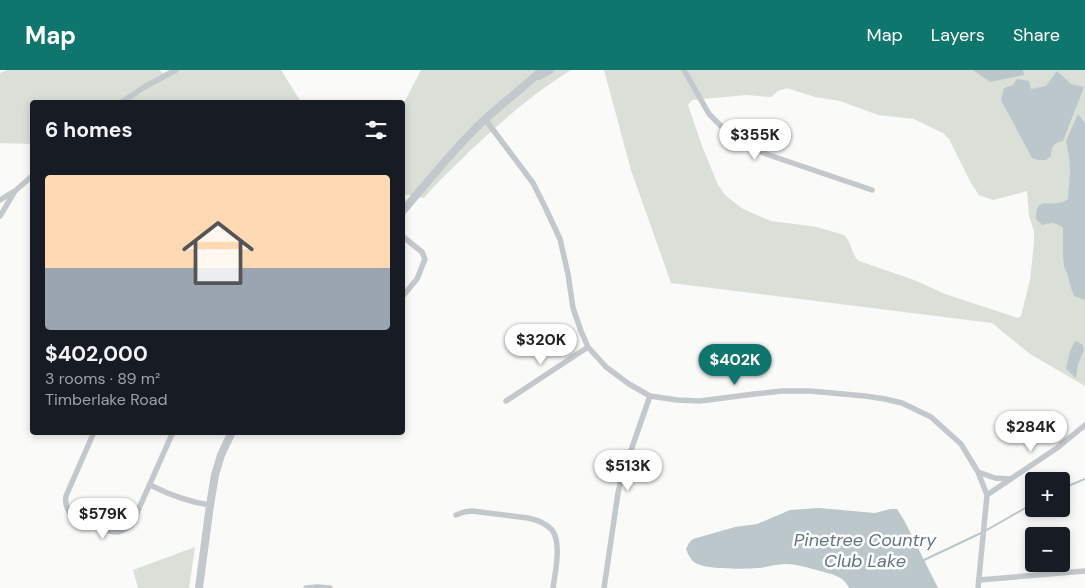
<!DOCTYPE html>
<meta charset="utf-8">
<style>
:root{--surface:#171b24;--page:#242831;--text:#f1f3f6;--muted:#9ea1a6;--accent:#0f766e}
body{margin:0;font-family:"DM Sans",sans-serif;background:var(--page);color:var(--text);height:100vh;display:flex;flex-direction:column;font-size:19px;white-space:nowrap}
*{box-sizing:border-box;margin:0}
p{font-size:16px;color:var(--muted)}
.icon{flex:none;width:28px;height:28px;fill:none;stroke:currentColor;stroke-width:2;stroke-linecap:round;stroke-linejoin:round}
.map{position:relative;flex:1;overflow:hidden}
.side{position:absolute;left:30px;top:30px;width:375px;height:335px;display:flex;flex-direction:column;background:var(--surface);border-radius:5px;box-shadow:0 2px 8px #0003}
.side>*{flex:none}
.fabs{position:absolute;left:1025px;top:402px;display:grid;gap:10px}
.fabs a{display:grid;place-items:center;width:45px;height:45px;border-radius:5px;background:var(--surface);box-shadow:0 2px 8px #0003;font-size:25px}
.price{position:absolute;translate:-50% -42px;padding:0 11px;border-radius:18px;background:#fff;color:#222;font-size:16px;line-height:32px;filter:drop-shadow(0 1px 2px #0008)}
.price::after{content:'';position:absolute;left:50%;top:30px;width:15px;height:11px;margin-left:-8px;background:inherit;clip-path:polygon(0 0,100% 0,50% 100%)}
.price.selected{background:var(--accent);color:#fff}
ul{padding:0;list-style:none}
li{display:grid;align-content:center;gap:10px;height:265px;padding:0 15px}
li span{display:grid;place-items:center;height:155px;border-radius:5px;color:#555}
li>.icon{margin-inline-start:auto}
span .icon{width:90px;height:90px;fill:#fffc;stroke-width:1}
li b{font-size:21px}
h2{display:flex;justify-content:space-between;align-items:center;height:60px;padding:0 15px;font-size:21px}
header{display:flex;align-items:center;gap:30px;box-sizing:border-box;height:70px;padding:0 25px;background:var(--accent);color:#fff}
header strong{font-size:24px}
nav{display:flex;gap:28px;margin-inline-start:auto;font-size:18px}
.map>svg:first-child{display:block}
.green{fill:#dadfd7;fill-rule:evenodd}
.water{fill:#bbc7cb}
.lines{fill:none;stroke-linecap:round;stroke-linejoin:round}
.stream{stroke:#bbc7cb;stroke-width:2}
.minor{stroke:#c3c8cc;stroke-width:5.5}
.tertiary{stroke:#c3c8cc;stroke-width:8}
.labels{text-anchor:middle;stroke-width:5;stroke-linejoin:round;paint-order:stroke}
.water-label{font-size:18px;font-style:italic;fill:#60757c;stroke:#fff}
</style>
<header>
<strong>Map</strong>
<nav><a>Map</a><a>Layers</a><a>Share</a></nav>
</header>
<div class="map">
<svg width="1085" height="518" viewBox="0 0 1085 518">
<rect width="100%" height="100%" fill="#fafaf8"/>
<path class="green" d="M7,0h152l4,3 7,-3h111l20,32h-269v42l-32,-1v-70z
M421,0h150c-36,22 -68,50 -99,79 -16,16 -33,31 -48,49l-21,-4 -1,-92h-4l7,-1z
M604,0h481v316l-55,-32 -38,-31 -321,-40 -40,-113zM787,18l28,9 25,4 38,14 36,4 29,14 6,6 22,44 8,12 14,5 34,-9 2,25 5,15v12l-4,37 -9,36 -3,2 -73,-24 -31,-14 -55,-19c-8,-6 -7,-19 -15,-26l-27,-8 -46,-6 -28,-12 -17,-13 -8,-11 -16,-39 -14,-41 4,-5 54,-5 25,2 7,-6z
M195,477l-6,41h-51l-5,-18z"/>
<path class="water" d="M973,0h50l1,5 -34,7z
M1057,1l14,13 13,3 -21,54c-10,2 -11,5 -12,15l-5,4h-8l-6,-2 -31,-58 3,-12 9,-3 4,-6 12,2 2,8 15,-3z
M1078,44l7,9v177l-11,-4 -4,-11 -2,-9 -4,-10 -1,-11v-27c-7,-6 -12,-6 -21,-3l-6,-6c0,-21 9,-14 23,-16 3,0 7,-3 9,-4l2,-28 -1,-15 -3,-15z
M1075,271l3,1 5,3 1,5 -6,14 -2,14 -10,-9 4,-18z
M819,438l56,5 15,-4h7l7,11 34,68h-89c-5,-12 -18,-14 -29,-17 -11,-3 -23,-7 -34,-7 -10,0 -18,3 -27,4 -13,1 -56,2 -65,-6 -4,-3 -6,-8 -8,-13l3,-6 4,-4 42,-12 22,-3 33,-14z"/>
<g class="lines">
<path class="stream" d="M1061,419l24,-10
M985,461l49,-28
M924,490l57,-27"/>
<path class="minor" d="M684,0l25,44 21,21 10,7 26,12 106,36
M122,32l24,-16 30,-16
M485,49l48,64 13,26 14,30 8,35 5,34 8,23 7,16 18,20 23,17 21,12 27,4 23,1 54,-7 28,-3h28l55,5 20,3 17,4 29,14 30,27 17,28 9,23 -9,93
M0,130l13,-8
M0,146l15,-25 17,-15
M402,166l20,16 3,7 -8,20 -15,18
M506,331l82,-54
M94,362l-28,64c-1,5 0,11 3,15 7,8 39,22 49,21 5,-1 9,-4 14,-8l41,-92
M978,402l17,6 15,1
M150,415c20,10 38,17 60,20
M987,425l70,-47 28,-23
M456,445l8,-3 8,-1 56,7c9,2 18,5 24,12 10,13 3,43 1,58
M979,510l106,-9
M306,518l11,-1 13,1
M604,518l14,-95 3,-14 29,-83"/>
<path class="tertiary" d="M539,6l11,-6
M402,142c23,-27 46,-56 71,-81 21,-22 47,-40 69,-61
M199,518l11,-83 5,-30 6,-20 11,-23"/>
</g>
<g class="labels">
<g class="water-label">
<text x="865" y="476">Pinetree Country<tspan x="865" dy="21">Club Lake</tspan></text>
</g>
</g>
</svg>
<div class="fabs">
<a>+</a>
<a>−</a>
</div>
<b class="price" style="left:755px;top:91px">$355K</b>
<b class="price" style="left:541px;top:296px">$320K</b>
<b class="price selected" style="left:735px;top:316px">$402K</b>
<b class="price" style="left:1031px;top:383px">$284K</b>
<b class="price" style="left:628px;top:422px">$513K</b>
<b class="price" style="left:103px;top:470px">$579K</b>
<section class="side">
<h2>6 homes<svg class="icon" aria-label="filters" viewBox="0 0 24 24"><path d="M4 7h16M4 17h16"/><circle cx="9" cy="7" r="2"/><circle cx="15" cy="17" r="2"/></svg></h2>
<ul>
<li><span style="background:linear-gradient(#ffd9b3 60%,#9aa5b1 0)"><svg class="icon" aria-label="home" viewBox="0 0 24 24"><path d="M3 11l9-7 9 7M6 9v11h12V9"/></svg></span><div><b>$402,000</b><p>3 rooms · 89 m²</p><p>Timberlake Road</p></div></li>
</ul>
</section>
</div>
